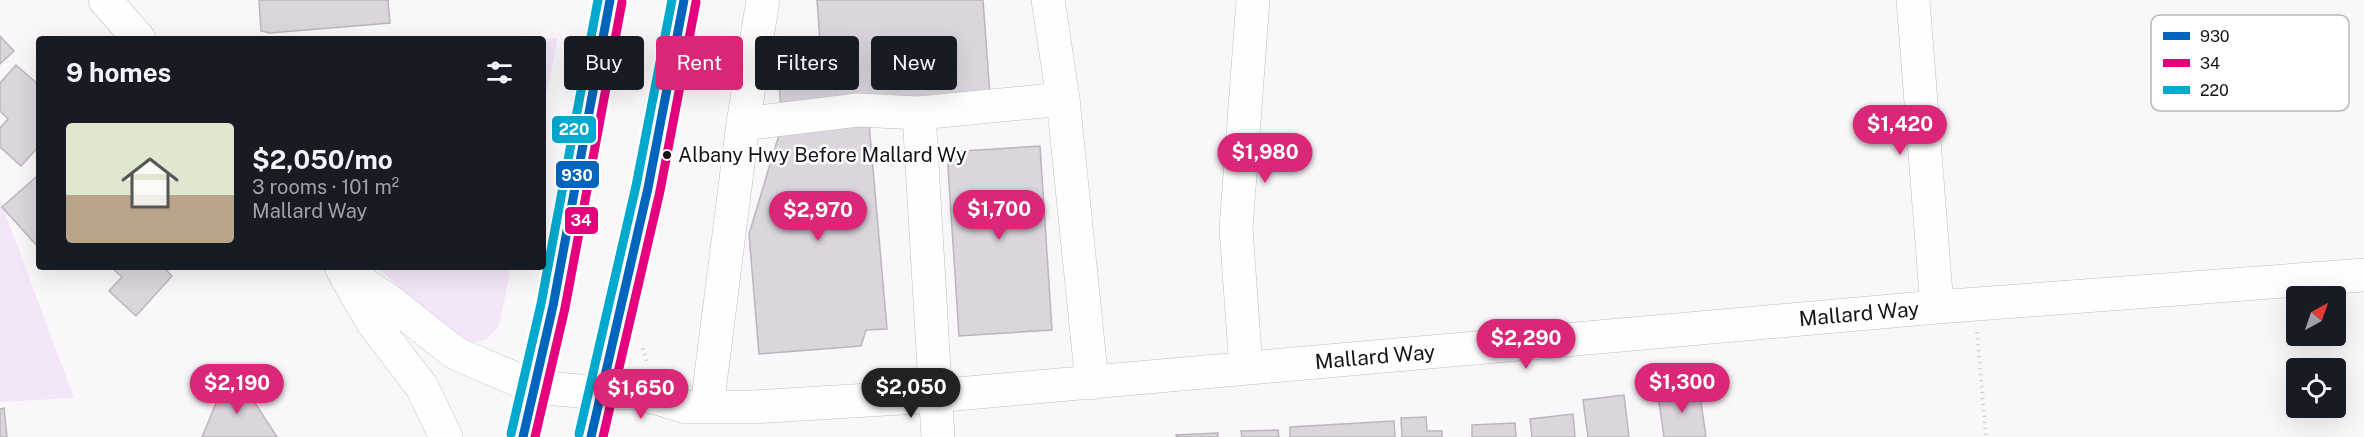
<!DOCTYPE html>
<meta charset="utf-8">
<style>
:root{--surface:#171b24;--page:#20242c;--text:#f1f3f6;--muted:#9ea1a6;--accent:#db2777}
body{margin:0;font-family:"Public Sans",sans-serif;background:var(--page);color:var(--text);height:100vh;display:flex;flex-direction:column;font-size:22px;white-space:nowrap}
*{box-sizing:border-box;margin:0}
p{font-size:20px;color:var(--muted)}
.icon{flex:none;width:33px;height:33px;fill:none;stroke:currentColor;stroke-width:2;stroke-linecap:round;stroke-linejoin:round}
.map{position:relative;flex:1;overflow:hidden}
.sheet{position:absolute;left:36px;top:36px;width:510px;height:234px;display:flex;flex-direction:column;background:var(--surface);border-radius:6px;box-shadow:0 6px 24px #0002}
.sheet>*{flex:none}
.top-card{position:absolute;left:564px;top:36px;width:570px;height:54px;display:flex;gap:12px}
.needle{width:39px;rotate:40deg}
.buttons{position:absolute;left:2286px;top:286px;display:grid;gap:12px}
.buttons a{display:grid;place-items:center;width:60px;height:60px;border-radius:6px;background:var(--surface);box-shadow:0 6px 24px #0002;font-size:30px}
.price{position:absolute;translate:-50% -51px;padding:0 14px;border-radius:21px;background:var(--accent);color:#fff;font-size:20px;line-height:39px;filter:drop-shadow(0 2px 3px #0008)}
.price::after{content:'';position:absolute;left:50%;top:36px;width:18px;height:14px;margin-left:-9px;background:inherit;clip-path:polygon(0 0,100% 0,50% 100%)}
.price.active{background:#222;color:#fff}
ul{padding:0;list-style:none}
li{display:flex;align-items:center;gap:18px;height:150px;padding:0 30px}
li span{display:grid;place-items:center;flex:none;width:168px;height:120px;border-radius:6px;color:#555}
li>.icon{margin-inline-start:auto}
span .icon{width:72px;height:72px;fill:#fffc;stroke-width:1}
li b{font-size:26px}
h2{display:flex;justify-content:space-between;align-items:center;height:72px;padding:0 30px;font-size:26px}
.chip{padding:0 21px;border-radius:6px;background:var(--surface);box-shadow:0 6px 24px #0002;font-size:21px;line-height:54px}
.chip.active{background:var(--accent);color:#fff}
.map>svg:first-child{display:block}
.green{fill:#f4e6f9}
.building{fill:#dbd5dd;stroke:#bab7bc;stroke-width:1.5}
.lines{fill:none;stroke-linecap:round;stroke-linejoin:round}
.minor-casing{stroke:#c0bdc2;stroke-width:34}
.major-casing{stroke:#c0bdc2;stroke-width:34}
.highway-casing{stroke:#c0bdc2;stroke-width:34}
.path{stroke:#d7d6d7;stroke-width:4;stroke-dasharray:1.5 4.5;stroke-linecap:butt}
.minor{stroke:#fefefe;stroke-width:33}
.major{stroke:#fefefe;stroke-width:33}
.highway{stroke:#fefefe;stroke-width:33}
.bus-1-casing{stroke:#fff;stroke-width:14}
.bus-2-casing{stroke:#fff;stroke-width:14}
.bus-3-casing{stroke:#fff;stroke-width:14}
.bus-1{stroke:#0065bd;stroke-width:9}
.bus-2{stroke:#e5007d;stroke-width:9}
.bus-3{stroke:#00a9ce;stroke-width:9}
.bus-dot{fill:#18131a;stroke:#fff;stroke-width:2}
.labels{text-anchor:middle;stroke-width:5;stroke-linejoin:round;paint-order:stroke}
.bus-label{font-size:20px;fill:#18131a;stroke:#fff;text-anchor:start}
.street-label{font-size:21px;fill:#18131a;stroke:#fff}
.key{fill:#fff;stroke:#bab8ba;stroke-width:1.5}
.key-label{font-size:16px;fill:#18131a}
.line-badge{stroke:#fff;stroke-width:2}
.badge-label{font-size:16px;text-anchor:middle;font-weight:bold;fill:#fff}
</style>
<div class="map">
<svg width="2364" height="437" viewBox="0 0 2364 437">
<rect width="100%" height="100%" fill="#faf7fb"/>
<path class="green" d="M558,38l-15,72v-71z
M0,199l74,199 -74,4z
M377,267h134l-12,59 -13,14 -15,3 -39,-27z"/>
<path class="building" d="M259,0h129l2,23 -120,10 -9,-2z
M817,0h166l7,95 -209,14 -5,-64 44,-4z
M0,36l14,15 -14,13z
M16,65l23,20v61l-18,20 -21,-19v-19l8,-9 -8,-8v-28z
M869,123l18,206 -21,1 -5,16 -102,8 -10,-120 32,-106z
M1040,146l12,184 -93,6 -12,-184z
M36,177l3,4v67l-37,-41z
M111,267h52l9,9 -36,40 -27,-25 13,-14z
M237,375l40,62h-75l22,-53z
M1699,389l7,48h-42l-6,-42z
M1624,395l5,42h-41l-5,-37z
M4,408l3,29h-7v-28z
M1573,414l2,23h-43l-2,-18z
M1426,417l1,14h15v6h-40l-1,-19z
M1394,421l1,16h-105v-10z
M1515,423l1,14h-44v-12z
M1278,430l1,7h-37l-1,-6z
M1218,433v4h-41l-1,-2z"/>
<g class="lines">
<defs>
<path id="minor" d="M1048,0l15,99 29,284
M1913,0l24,307
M919,113l19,324
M743,124l115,-14 61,3 144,-14
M1246,368l-10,-139 17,-229
M602,393h38l46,14h68l180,-11 1003,-89 427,-32
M707,407l36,-283 20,-124"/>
<path id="major" d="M105,0l34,39
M342,269l50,34 63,50 79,34 68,6
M346,276l27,47 49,64 24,50"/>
<path id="highway" d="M523,437l30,-131 57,-306
M591,437l57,-249 36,-188"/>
</defs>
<use href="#minor" class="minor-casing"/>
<use href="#major" class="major-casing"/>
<use href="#highway" class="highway-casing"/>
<path class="path" d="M1977,332l9,105
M643,348l4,15"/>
<use href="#minor" class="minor"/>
<use href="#major" class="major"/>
<use href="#highway" class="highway"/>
<defs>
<path id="bus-1" d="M523,437l30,-131 57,-306
M591,437l57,-249 36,-188"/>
<path id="bus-2" d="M535,437l30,-129 57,-306
M603,437l57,-246 36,-189"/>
<path id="bus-3" d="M511,434l30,-130 57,-304
M579,434l57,-248 36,-186"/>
</defs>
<use href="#bus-1" class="bus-1-casing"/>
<use href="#bus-2" class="bus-2-casing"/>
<use href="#bus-3" class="bus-3-casing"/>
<use href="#bus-1" class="bus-1"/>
<use href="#bus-2" class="bus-2"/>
<use href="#bus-3" class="bus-3"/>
</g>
<circle class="bus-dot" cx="667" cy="155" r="5"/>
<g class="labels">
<g class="bus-label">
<text x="678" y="162">Albany Hwy Before Mallard Wy</text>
</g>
<g class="street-label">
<text transform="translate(1859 314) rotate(-5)" y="7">Mallard Way</text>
<text transform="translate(1375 357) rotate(-5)" y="7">Mallard Way</text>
</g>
</g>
<rect x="2151" y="15" width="198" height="96" rx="9" class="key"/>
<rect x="2163" y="32" width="27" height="8" fill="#0065bd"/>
<rect x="2163" y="59" width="27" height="8" fill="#e5007d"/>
<rect x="2163" y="86" width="27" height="8" fill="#00a9ce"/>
<g class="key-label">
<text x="2200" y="42">930</text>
<text x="2200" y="69">34</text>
<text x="2200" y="96">220</text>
</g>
<g class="line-badge">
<rect x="551" y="115" width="46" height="29" rx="6" fill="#00a9ce"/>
<rect x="555" y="160" width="45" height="29" rx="6" fill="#0065bd"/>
<rect x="564" y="206" width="35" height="29" rx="6" fill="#e5007d"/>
</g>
<g class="badge-label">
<text x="574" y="135">220</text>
<text x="577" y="181">930</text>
<text x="581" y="226">34</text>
</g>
</svg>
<div class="buttons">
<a><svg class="needle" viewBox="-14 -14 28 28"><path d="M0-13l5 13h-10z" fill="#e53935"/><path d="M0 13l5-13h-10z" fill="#9ea1a6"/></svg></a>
<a><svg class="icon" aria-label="locate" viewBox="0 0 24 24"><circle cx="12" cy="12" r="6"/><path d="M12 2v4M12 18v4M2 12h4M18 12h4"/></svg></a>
</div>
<b class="price" style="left:1900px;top:156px">$1,420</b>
<b class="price" style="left:1265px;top:184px">$1,980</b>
<b class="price" style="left:999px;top:241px">$1,700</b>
<b class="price" style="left:818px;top:242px">$2,970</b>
<b class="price" style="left:1526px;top:370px">$2,290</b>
<b class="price" style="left:1682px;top:414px">$1,300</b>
<b class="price" style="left:237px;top:415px">$2,190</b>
<b class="price active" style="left:911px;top:419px">$2,050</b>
<b class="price" style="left:641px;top:420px">$1,650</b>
<div class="top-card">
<a class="chip">Buy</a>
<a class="chip active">Rent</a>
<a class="chip">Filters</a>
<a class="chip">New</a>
</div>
<section class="sheet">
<h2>9 homes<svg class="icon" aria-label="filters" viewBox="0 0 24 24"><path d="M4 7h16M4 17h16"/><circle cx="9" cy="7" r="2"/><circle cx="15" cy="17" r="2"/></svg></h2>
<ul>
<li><span style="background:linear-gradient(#dfe7d0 60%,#b9a48a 0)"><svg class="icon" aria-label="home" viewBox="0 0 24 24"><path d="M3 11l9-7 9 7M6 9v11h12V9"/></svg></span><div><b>$2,050/mo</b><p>3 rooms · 101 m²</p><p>Mallard Way</p></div></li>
</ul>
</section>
</div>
